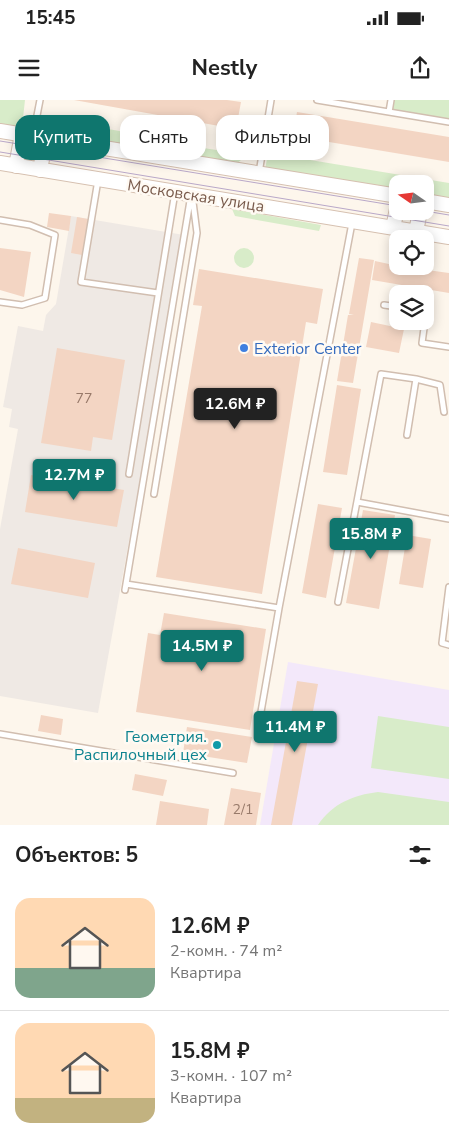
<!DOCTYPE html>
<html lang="ru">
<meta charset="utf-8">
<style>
:root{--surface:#fff;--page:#f2f2f2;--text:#222;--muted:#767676;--line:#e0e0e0;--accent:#0f766e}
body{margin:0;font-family:"Nunito Sans",sans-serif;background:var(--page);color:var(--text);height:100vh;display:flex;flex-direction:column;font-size:19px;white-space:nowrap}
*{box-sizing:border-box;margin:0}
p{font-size:16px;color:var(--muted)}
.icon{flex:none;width:28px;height:28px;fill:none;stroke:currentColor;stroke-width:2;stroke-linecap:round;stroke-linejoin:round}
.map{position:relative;height:725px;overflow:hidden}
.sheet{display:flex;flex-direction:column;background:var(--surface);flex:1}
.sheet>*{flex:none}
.top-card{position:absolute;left:15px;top:15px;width:420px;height:45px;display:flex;gap:10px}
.needle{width:32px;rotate:284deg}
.fabs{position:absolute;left:389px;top:75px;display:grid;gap:10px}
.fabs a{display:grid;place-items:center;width:45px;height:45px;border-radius:10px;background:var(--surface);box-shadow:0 2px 12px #0003;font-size:25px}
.price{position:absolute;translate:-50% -42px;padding:0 11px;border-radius:5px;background:var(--accent);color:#fff;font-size:16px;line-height:32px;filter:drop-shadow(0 1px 2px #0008)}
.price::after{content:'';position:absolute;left:50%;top:30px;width:15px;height:11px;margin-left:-8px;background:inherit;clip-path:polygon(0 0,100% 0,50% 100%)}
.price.on{background:#222;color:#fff}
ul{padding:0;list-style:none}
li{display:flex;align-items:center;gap:15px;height:125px;padding:0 15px}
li+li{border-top:1px solid var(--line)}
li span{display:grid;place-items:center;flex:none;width:140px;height:100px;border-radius:15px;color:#555}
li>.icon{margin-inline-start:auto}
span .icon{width:60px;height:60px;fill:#fffc;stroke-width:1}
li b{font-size:21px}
h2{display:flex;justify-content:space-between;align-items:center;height:60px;padding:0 15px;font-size:21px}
.chip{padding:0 18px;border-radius:15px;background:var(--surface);box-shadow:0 2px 12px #0003;font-size:18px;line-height:45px}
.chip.on{background:var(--accent);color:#fff}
.status{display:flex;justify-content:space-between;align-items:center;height:35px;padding:0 25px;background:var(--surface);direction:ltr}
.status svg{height:14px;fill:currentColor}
header{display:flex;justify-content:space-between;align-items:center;height:65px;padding:0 15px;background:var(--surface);font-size:22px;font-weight:700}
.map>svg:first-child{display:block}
.industrial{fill:#efe9e4}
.education{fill:#f3e8fa}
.green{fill:#d8ecc9}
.building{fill:#f3d5c3}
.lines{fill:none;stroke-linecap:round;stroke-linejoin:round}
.lane-casing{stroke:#d1beb0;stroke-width:8}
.secondary-casing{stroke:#d6c0b0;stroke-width:16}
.lane{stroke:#fff;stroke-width:5}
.secondary{stroke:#fff;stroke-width:14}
.tram{stroke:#b9a8c9;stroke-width:1}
.shop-dot{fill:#3f7fe0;stroke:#fffaf3;stroke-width:2}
.culture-dot{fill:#0f9aa8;stroke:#fffaf3;stroke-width:2}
.labels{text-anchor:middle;stroke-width:5;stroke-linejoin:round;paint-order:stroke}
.number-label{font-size:14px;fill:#987a6a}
.street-label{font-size:16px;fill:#7a5c4d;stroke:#fffaf3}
.shop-label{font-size:16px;fill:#366cbe;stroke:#fffaf3;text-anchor:start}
.culture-label{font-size:16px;fill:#0d838f;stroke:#fffaf3;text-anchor:end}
</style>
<div class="status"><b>15:45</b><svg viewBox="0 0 49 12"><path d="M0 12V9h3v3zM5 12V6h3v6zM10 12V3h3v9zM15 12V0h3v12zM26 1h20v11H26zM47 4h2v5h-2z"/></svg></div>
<header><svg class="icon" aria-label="menu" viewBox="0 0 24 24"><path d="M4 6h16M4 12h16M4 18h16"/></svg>Nestly<svg class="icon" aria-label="share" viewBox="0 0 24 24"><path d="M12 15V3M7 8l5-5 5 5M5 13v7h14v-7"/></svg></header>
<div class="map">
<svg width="449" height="725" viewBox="0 0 449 725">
<rect width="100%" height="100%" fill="#fdf6ec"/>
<path class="industrial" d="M71,116l113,19 -86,478 -98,-17v-167l18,-100 -9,-2 3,-18 -9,-2 15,-81 25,5 3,-16 10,-11z"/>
<path class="education" d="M288,562l161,28v135h-189z"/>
<path class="green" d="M0,0h25l-3,27 -22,-3z
M391,0h58v22l-60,-10z
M49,19l88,15 10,5 2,12 -102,-17 -3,-3z
M173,43l74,12 -12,10 -68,-11z
M268,53l181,30v17l-24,-4v-12h-27l-1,8 -132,-22z
M232,109l89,16 -2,6 -84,-15z
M234 158a10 10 0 1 1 20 0a10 10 0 1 1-20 0Z
M378,616l71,11v52l-78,-11z
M378,692l71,10v23h-131c14,-21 35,-30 60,-33z"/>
<path class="building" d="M74,0h153l14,2 -5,27z
M297,12l152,25v25l-156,-26z
M49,113l22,3 -2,15 -22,-4z
M77,117l11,2 -6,36 -11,-2z
M0,148l31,4 -7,45 -24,-7z
M359,158l15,2 -21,123 -16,-2 11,-66h6l-5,-1z
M375,161l23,5 51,7v20l-77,-13z
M199,169l124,20 -6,35 -11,-2 -44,272 -106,-17 46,-271 -9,-1z
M371,222l33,7 -5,24 -33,-6z
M57,248l68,12 -13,80 -19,-3 -2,14 -50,-8z
M337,285l24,4 -14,86 -24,-3z
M31,375l93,15 -7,37 -92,-15z
M318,404l24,4 -16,90 -24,-5z
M363,410l32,5 -16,94 -33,-6z
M407,435l24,4 -8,49 -24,-4z
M18,448l77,15 -7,35 -77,-14z
M164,513l102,16 -16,101 -114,-18 12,-79 12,2z
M297,581l21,3 -26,141h-21z
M41,615l22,4 -2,16 -23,-4z
M187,627l65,10 -5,26 -64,-10z
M135,674l32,6 -4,16 -31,-6z
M231,688l30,5 -5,32h-32z
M160,701l49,8 -2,16h-51z"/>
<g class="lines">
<defs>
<path id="lane" d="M317,0l132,22
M389,12l2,-12
M33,36l7,-36
M259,73l12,-73
M98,80l-17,102 77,11
M0,120l30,5 25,10 -10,63 -23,7 -22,-3
M384,205l14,2
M425,211v10
M425,221l-3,22 27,4
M416,279l24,6 4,27
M129,374l46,-282
M154,394l43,-261 -4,-31
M357,402l92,17
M126,484l153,24 73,-385
M449,487l-7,56 7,2
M125,490l66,-395
M338,502l43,-228 35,5 -9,56
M258,629l21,-121
M0,634l233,39"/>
<path id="secondary" d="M0,31l398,65
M0,63l449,74
M16,66l6,-32
M40,70l6,-32
M425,101l24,4
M393,128l5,-24
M416,132l4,-21"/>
</defs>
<use href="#lane" class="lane-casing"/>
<use href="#secondary" class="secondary-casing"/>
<use href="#lane" class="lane"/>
<use href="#secondary" class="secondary"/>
<path class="tram" d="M0,41l398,65
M0,52l449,74
M425,111l24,4"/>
</g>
<circle class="shop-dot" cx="244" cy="248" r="5"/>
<circle class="culture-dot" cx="217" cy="645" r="5"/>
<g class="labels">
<g class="number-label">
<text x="84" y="303">77</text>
<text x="243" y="714">2/1</text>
</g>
<g class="street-label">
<text transform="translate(196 95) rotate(9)" y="6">Московская улица</text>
</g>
<g class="shop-label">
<text x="254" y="254">Exterior Center</text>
</g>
<g class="culture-label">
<text x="207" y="642">Геометрия.<tspan x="207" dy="18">Распилочный цех</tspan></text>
</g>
</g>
</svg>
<div class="fabs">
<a><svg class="needle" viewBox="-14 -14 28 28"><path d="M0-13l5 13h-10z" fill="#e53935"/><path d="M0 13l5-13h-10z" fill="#767676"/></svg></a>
<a><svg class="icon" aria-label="locate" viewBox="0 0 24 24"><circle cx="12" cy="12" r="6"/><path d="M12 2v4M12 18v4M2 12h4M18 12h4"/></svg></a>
<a><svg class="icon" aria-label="layers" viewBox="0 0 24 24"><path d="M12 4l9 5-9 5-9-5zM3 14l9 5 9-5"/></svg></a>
</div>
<b class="price on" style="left:235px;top:330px">12.6M ₽</b>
<b class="price" style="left:74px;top:401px">12.7M ₽</b>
<b class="price" style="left:371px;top:460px">15.8M ₽</b>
<b class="price" style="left:202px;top:572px">14.5M ₽</b>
<b class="price" style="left:295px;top:653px">11.4M ₽</b>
<div class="top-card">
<a class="chip on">Купить</a>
<a class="chip">Снять</a>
<a class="chip">Фильтры</a>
</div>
</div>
<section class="sheet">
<h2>Объектов: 5<svg class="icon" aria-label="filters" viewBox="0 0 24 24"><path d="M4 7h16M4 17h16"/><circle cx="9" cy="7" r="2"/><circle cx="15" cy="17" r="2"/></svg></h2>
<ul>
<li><span style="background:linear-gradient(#ffd9b3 70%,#7fa58c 0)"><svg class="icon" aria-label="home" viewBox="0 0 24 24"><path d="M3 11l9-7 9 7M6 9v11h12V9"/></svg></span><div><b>12.6M ₽</b><p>2-комн. · 74 m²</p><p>Квартира</p></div></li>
<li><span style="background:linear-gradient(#ffd9b3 75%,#c2b280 0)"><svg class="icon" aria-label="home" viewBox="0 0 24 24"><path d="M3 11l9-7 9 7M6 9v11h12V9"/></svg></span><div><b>15.8M ₽</b><p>3-комн. · 107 m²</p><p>Квартира</p></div></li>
</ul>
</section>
